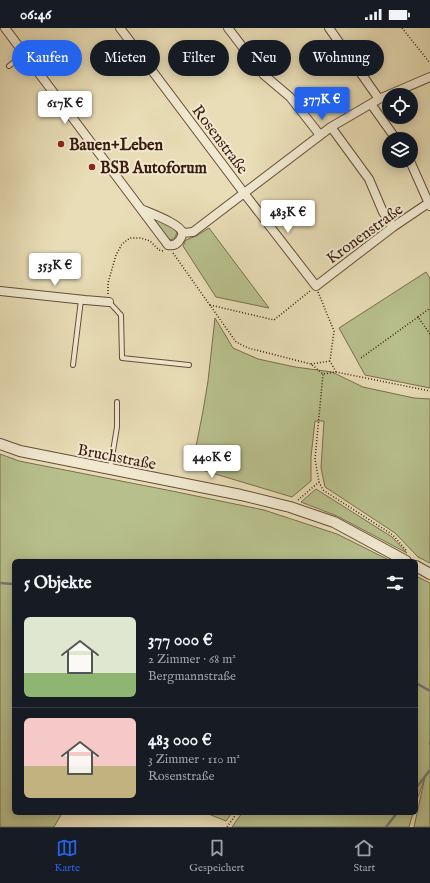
<!DOCTYPE html>
<html lang="de">
<meta charset="utf-8">
<style>
:root{--surface:#171b24;--page:#242831;--text:#f1f3f6;--muted:#9ea1a6;--line:#363941;--accent:#2563eb}
body{margin:0;font-family:"IM FELL English",serif;background:var(--page);color:var(--text);height:100vh;display:flex;flex-direction:column;font-size:15px;white-space:nowrap}
*{box-sizing:border-box;margin:0}
p{font-size:13px;color:var(--muted)}
.icon{flex:none;width:22px;height:22px;fill:none;stroke:currentColor;stroke-width:2;stroke-linecap:round;stroke-linejoin:round}
.map{position:relative;flex:1;overflow:hidden}
.panel{position:absolute;left:12px;top:531px;width:406px;height:256px;display:flex;flex-direction:column;background:var(--surface);border-radius:6px;box-shadow:0 2px 10px #0003}
.panel>*{flex:none}
.guide{position:absolute;left:12px;top:12px;width:406px;height:36px;display:flex;gap:8px}
.fabs{position:absolute;left:382px;top:60px;display:grid;gap:8px}
.fabs a{display:grid;place-items:center;width:36px;height:36px;border-radius:50%;background:var(--surface);box-shadow:0 2px 10px #0003;font-size:20px}
.price{position:absolute;translate:-50% -34px;padding:0 9px;border-radius:4px;background:#fff;color:#222;font-size:13px;line-height:26px;filter:drop-shadow(0 1px 2px #0008)}
.price::after{content:'';position:absolute;left:50%;top:24px;width:12px;height:9px;margin-left:-6px;background:inherit;clip-path:polygon(0 0,100% 0,50% 100%)}
.price.current{background:var(--accent);color:#fff}
ul{padding:0;list-style:none}
li{display:flex;align-items:center;gap:12px;height:100px;padding:0 12px}
li+li{border-top:1px solid var(--line)}
li span{display:grid;place-items:center;flex:none;width:112px;height:80px;border-radius:6px;color:#555}
li>.icon{margin-inline-start:auto}
span .icon{width:48px;height:48px;fill:#fffc;stroke-width:1}
li b{font-size:17px}
h2{display:flex;justify-content:space-between;align-items:center;height:48px;padding:0 12px;font-size:17px}
.tag{padding:0 14px;border-radius:18px;background:var(--surface);box-shadow:0 2px 10px #0003;font-size:14px;line-height:36px}
.tag.current{background:var(--accent);color:#fff}
.status{display:flex;justify-content:space-between;align-items:center;height:28px;padding:0 20px;background:var(--surface);direction:ltr}
.status svg{height:11px;fill:currentColor}
.tabs{display:flex;justify-content:space-around;align-items:center;height:56px;border-top:1px solid var(--line);background:var(--surface);font-size:11px;color:var(--muted)}
.tabs a{display:grid;justify-items:center;gap:2px}
.tabs .current{color:var(--accent)}
.map>svg:first-child{display:block}
.green{fill:#b7c08d;stroke:#7a6e4e}
.lines{fill:none;stroke-linecap:round;stroke-linejoin:round}
.stream{stroke:#767a75;stroke-width:2.5}
.service-casing{stroke:#674c38;stroke-width:6}
.minor-casing{stroke:#674c38;stroke-width:10}
.tertiary-casing{stroke:#674c38;stroke-width:12}
.path{stroke:#3c1c0e;stroke-width:1.5;stroke-dasharray:1 2;stroke-linecap:butt}
.service{stroke:#f0e9d0;stroke-width:4}
.minor{stroke:#f0e9d0;stroke-width:8}
.tertiary{stroke:#f0e9d0;stroke-width:10}
.poi-dot{fill:#8f2418;stroke:#f0e9d0;stroke-width:1.5}
.labels{text-anchor:middle;stroke-width:4;stroke-linejoin:round;paint-order:stroke}
.street-label{font-size:16px;fill:#3c1c0e;stroke:#f0e9d0}
.poi-label{font-size:16px;font-weight:bold;fill:#3c1c0e;stroke:#f0e9d0;text-anchor:start}
</style>
<div class="status"><b>06:46</b><svg viewBox="0 0 49 12"><path d="M0 12V9h3v3zM5 12V6h3v6zM10 12V3h3v9zM15 12V0h3v12zM26 1h20v11H26zM47 4h2v5h-2z"/></svg></div>
<div class="map">
<svg width="430" height="799" viewBox="0 0 430 799">
<rect width="100%" height="100%" fill="#e8ddb6"/>
<filter id="stains"><feTurbulence type="fractalNoise" baseFrequency=".005" numOctaves="4"/><feColorMatrix values="0 0 0 0 .2 0 0 0 0 .09 0 0 0 0 .02 0 0 0 .5 -.17"/></filter>
<radialGradient id="worn" r=".72"><stop offset=".6" stop-color="#630" stop-opacity="0"/><stop offset="1" stop-color="#630" stop-opacity=".3"/></radialGradient>
<path class="green" d="M151,188c8,4 22,8 26,17l-3,6 -5,1z
M209,200l60,80 -53,-11 -33,-51 3,-6 10,-4z
M426,244l4,6v110l-65,-13 -26,-47z
M215,290l18,30 25,11 37,8 37,5 31,15 51,11 16,1v164l-12,-6 -23,-24 -70,-46 -4,-19 3,-47h-9l-4,36v24l-19,16 -100,-30 11,-56 5,-30z
M0,426l19,7 153,30 92,19 73,24 54,27h-377v252h48l-8,14h-54z
M316,461l76,48 15,16 -70,-37 -36,-14z
M416,548l14,7v244h-16l11,-50 -9,26z
M206,785h26l-6,8z
M242,785h171l-4,14h-177z"/>
<g class="lines">
<path class="stream" d="M0,555l14,1
M416,655l14,8
M430,715v1
M416,760l14,-18
M386,799l11,-14"/>
<defs>
<path id="service" d="M9,38l15,-12
M109,274l12,13 1,43 67,7
M73,337l8,-65
M110,441l7,-42v-25"/>
<path id="minor" d="M5,0l163,217c5,1 8,0 11,-4 2,-3 4,-5 3,-9 -2,-8 -32,-19 -41,-23
M120,0l124,165 72,93 77,-59 37,-25
M228,0l36,47 26,22 30,38
M329,0l50,71
M371,76l25,35
M331,99l38,52 14,33 10,15
M410,133l20,45
M183,205l10,-1 138,-105 48,-28 51,-22
M0,263l85,9 24,2"/>
<path id="tertiary" d="M0,416l20,7 221,44 49,12 44,15 72,39
M416,538l14,8"/>
</defs>
<use href="#service" class="service-casing"/>
<use href="#minor" class="minor-casing"/>
<use href="#tertiary" class="tertiary-casing"/>
<path class="path" d="M402,0l28,35
M173,225l63,89 12,6 63,16 12,10 13,-2 94,19
M318,264l16,39 -4,30 6,11
M108,266v-11l8,-28 6,-11 8,-6h11l9,3 9,9 4,1
M210,277l64,15 36,-29
M418,289l11,-8
M361,330l57,-41 12,17
M311,336l19,-3
M319,454l4,8 70,45 14,16
M298,472l21,-18 -4,-23 8,-85
M227,799l10,-14"/>
<use href="#service" class="service"/>
<use href="#minor" class="minor"/>
<use href="#tertiary" class="tertiary"/>
</g>
<g class="poi-dot">
<circle cx="61" cy="116" r="4"/>
<circle cx="92" cy="139" r="4"/>
</g>
<g class="labels">
<g class="street-label">
<text transform="translate(221 111) rotate(53)" y="6">Rosenstraße</text>
<text transform="translate(364 205) rotate(-36)" y="6">Kronenstraße</text>
<text transform="translate(117 428) rotate(11)" y="6">Bruchstraße</text>
</g>
<g class="poi-label">
<text x="69" y="122">Bauen+Leben</text>
<text x="100" y="145">BSB Autoforum</text>
</g>
</g>
<rect width="100%" height="100%" filter="url(#stains)"/>
<rect width="100%" height="100%" fill="url(#worn)"/>
</svg>
<div class="fabs">
<a><svg class="icon" aria-label="locate" viewBox="0 0 24 24"><circle cx="12" cy="12" r="6"/><path d="M12 2v4M12 18v4M2 12h4M18 12h4"/></svg></a>
<a><svg class="icon" aria-label="layers" viewBox="0 0 24 24"><path d="M12 4l9 5-9 5-9-5zM3 14l9 5 9-5"/></svg></a>
</div>
<b class="price current" style="left:322px;top:93px">377K €</b>
<b class="price" style="left:65px;top:97px">617K €</b>
<b class="price" style="left:288px;top:206px">483K €</b>
<b class="price" style="left:55px;top:259px">353K €</b>
<b class="price" style="left:212px;top:451px">440K €</b>
<div class="guide">
<a class="tag current">Kaufen</a>
<a class="tag">Mieten</a>
<a class="tag">Filter</a>
<a class="tag">Neu</a>
<a class="tag">Wohnung</a>
</div>
<section class="panel">
<h2>5 Objekte<svg class="icon" aria-label="filters" viewBox="0 0 24 24"><path d="M4 7h16M4 17h16"/><circle cx="9" cy="7" r="2"/><circle cx="15" cy="17" r="2"/></svg></h2>
<ul>
<li><span style="background:linear-gradient(#dfe7d0 70%,#8fb573 0)"><svg class="icon" aria-label="home" viewBox="0 0 24 24"><path d="M3 11l9-7 9 7M6 9v11h12V9"/></svg></span><div><b>377 000 €</b><p>2 Zimmer · 68 m²</p><p>Bergmannstraße</p></div></li>
<li><span style="background:linear-gradient(#f6c9c9 60%,#c2b280 0)"><svg class="icon" aria-label="home" viewBox="0 0 24 24"><path d="M3 11l9-7 9 7M6 9v11h12V9"/></svg></span><div><b>483 000 €</b><p>3 Zimmer · 110 m²</p><p>Rosenstraße</p></div></li>
</ul>
</section>
</div>
<nav class="tabs">
<a class="current"><svg class="icon" aria-label="map" viewBox="0 0 24 24"><path d="M3 6l6-2 6 2 6-2v14l-6 2-6-2-6 2zM9 4v14M15 6v14"/></svg>Karte</a>
<a><svg class="icon" aria-label="saved" viewBox="0 0 24 24"><path d="M7 4h10v16l-5-4-5 4z"/></svg>Gespeichert</a>
<a><svg class="icon" aria-label="home" viewBox="0 0 24 24"><path d="M3 11l9-7 9 7M6 9v11h12V9"/></svg>Start</a>
</nav>
